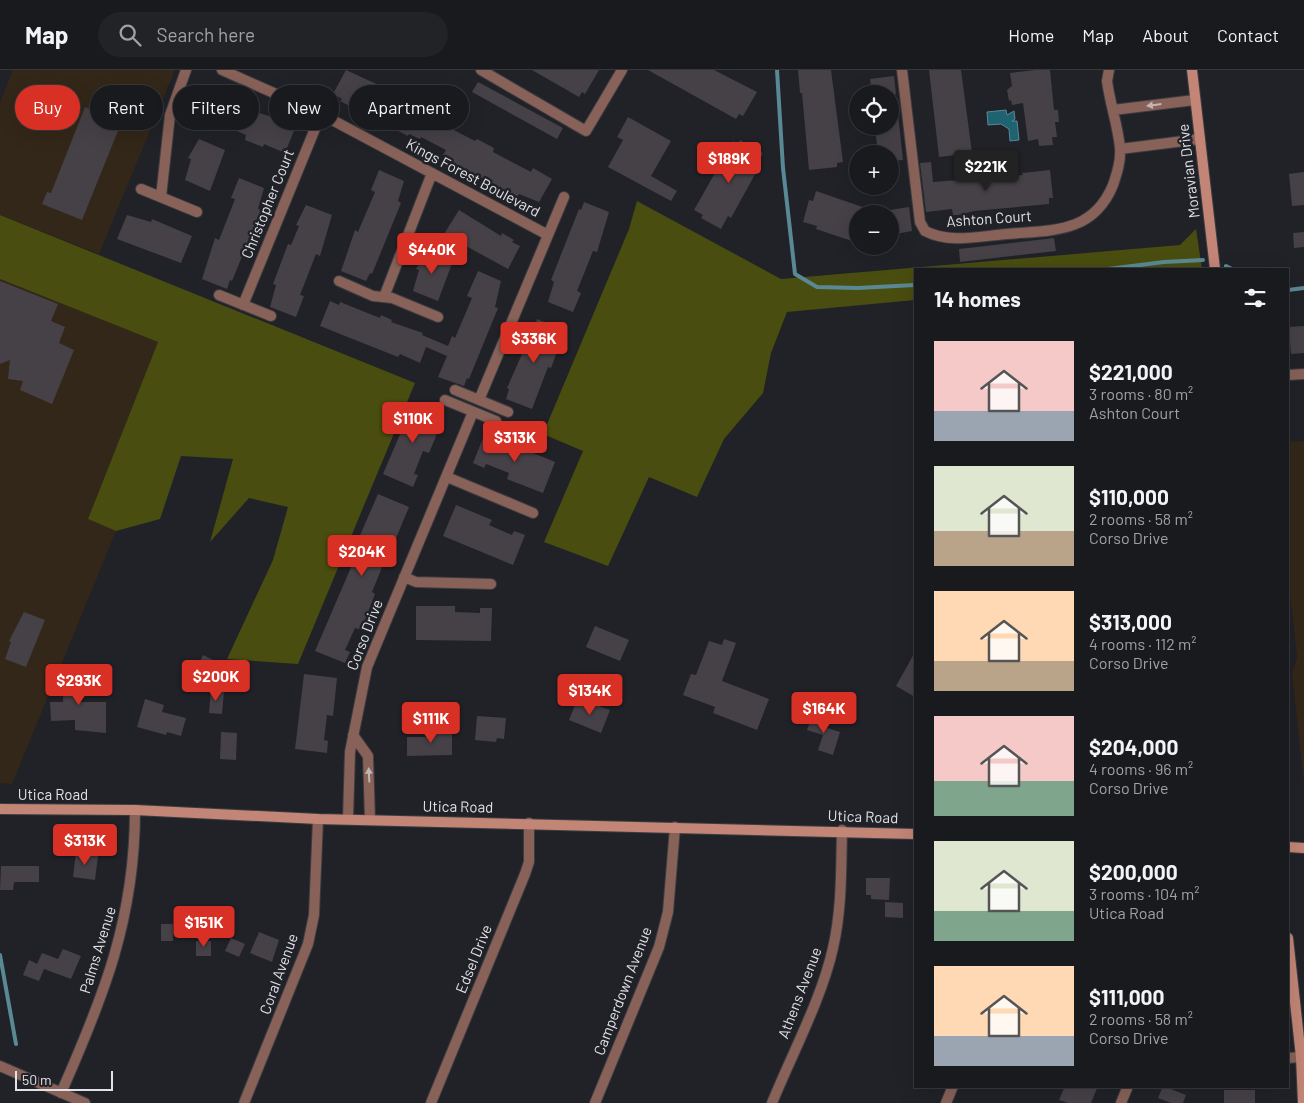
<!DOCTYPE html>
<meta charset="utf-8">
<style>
:root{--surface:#181a1e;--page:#212327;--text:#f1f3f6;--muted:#9fa1a4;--line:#36383c;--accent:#d93025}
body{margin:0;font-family:Barlow,sans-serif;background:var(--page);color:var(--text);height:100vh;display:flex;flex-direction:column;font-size:19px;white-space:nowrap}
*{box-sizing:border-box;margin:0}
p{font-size:16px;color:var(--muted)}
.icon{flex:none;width:28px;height:28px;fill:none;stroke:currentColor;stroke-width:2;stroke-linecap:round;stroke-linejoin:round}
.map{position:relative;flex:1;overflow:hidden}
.drawer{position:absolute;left:914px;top:198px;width:375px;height:820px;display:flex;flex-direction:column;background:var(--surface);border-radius:0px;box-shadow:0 5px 20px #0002,0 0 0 1px var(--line)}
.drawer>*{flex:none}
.hud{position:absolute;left:15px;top:15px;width:475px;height:45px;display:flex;gap:10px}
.fabs{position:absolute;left:849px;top:15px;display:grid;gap:10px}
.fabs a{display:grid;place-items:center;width:50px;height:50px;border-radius:50%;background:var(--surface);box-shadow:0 5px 20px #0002,0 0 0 1px var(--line);font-size:25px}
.scale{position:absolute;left:15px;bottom:12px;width:98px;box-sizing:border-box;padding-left:5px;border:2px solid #e1e2e6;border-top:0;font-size:14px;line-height:18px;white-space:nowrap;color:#e1e2e6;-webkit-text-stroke:4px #202228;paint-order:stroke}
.price{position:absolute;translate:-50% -42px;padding:0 11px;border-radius:5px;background:var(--accent);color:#fff;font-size:16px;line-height:32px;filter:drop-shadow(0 1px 2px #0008)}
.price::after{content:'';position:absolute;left:50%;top:30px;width:15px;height:11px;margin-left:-8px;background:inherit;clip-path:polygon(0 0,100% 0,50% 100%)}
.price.current{background:#222;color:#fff}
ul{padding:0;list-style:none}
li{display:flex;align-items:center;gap:15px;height:125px;padding:0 20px}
li span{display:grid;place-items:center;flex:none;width:140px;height:100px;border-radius:0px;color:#555}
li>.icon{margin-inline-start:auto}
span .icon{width:60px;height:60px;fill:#fffc;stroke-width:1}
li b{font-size:21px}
h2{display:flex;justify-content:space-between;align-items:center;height:60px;padding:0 20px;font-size:21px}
.chip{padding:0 18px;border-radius:22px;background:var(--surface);box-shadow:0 5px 20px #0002,0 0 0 1px var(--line);font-size:18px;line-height:45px}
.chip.current{background:var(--accent);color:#fff}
header{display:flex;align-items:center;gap:30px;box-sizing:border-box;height:70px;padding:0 25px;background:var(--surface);border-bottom:1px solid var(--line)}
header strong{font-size:24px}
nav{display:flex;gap:28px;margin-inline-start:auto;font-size:18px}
.search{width:350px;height:45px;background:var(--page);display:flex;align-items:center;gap:12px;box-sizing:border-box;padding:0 18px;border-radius:28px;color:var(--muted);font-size:19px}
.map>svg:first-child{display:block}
.commercial{fill:#332719}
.green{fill:#494d0f}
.water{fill:#1f6371;stroke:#598994}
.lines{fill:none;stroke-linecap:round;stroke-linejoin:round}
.stream{stroke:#598994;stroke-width:4}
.building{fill:#454147}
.street-casing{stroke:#3b3d43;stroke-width:12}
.secondary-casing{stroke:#3b3d43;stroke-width:12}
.street{stroke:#886158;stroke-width:10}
.secondary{stroke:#c28576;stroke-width:10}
.oneway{fill:#c2b5b4}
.labels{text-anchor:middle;stroke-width:5;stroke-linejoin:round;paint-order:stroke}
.street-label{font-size:15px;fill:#e1e2e6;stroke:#202228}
</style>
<header>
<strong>Map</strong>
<div class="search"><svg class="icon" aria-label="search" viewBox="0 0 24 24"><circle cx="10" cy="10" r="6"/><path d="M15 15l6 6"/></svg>Search here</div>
<nav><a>Home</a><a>Map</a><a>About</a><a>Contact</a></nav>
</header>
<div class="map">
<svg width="1304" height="1033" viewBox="0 0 1304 1033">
<rect width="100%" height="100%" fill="#202228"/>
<path class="commercial" d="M13,0h162l-76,184 -99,-39v-113z
M0,209l158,63 -70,177 28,12 -104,253 -12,-1z
M1304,371v341l-12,-108 5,-17 -9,-83v-132z"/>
<path class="green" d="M637,131l144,78 399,-34 16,-16 6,40h-287v31l-128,12 -16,41 -8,40 -39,46 -27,58 -48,-20 -41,89 -64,-24 39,-91 -40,-17 86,-205z
M0,145l415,168 -117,281 -71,-5 46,-99 15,-53 -39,-9 -39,44 23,-83 -52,-3 -21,63 -44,12 -28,-12 70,-177 -158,-63z"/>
<path class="water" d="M1006,40l1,5 7,-4 1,8 -3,2h5l2,19 -9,1 -1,-12 -8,-5 -13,1 -1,-13z"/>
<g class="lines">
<path class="stream" d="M777,0l6,98 12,106 22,13 41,1 57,-3
M1226,196l6,3
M1108,199l56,-7 39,-2
M1288,220l16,-2
M0,885l16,89"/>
</g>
<path class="building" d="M346,0l39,18 -2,3 38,21 2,-4 19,10 -2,5 35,18 2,-2 17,9 -1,4 38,20 2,-4 19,11 -13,23 -20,-8 -2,3 -67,-35 1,-3 -8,-4 3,-5 -25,-13 -1,2 -11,-5 -1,2 -68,-35 2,-2 -9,-5z
M532,0h67l-14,24 -3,-2 -3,5z
M648,0h66l43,22 -14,24 -4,-2 -3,5z
M798,0h33l12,92 -6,1v4l-28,3 -7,-77h-2z
M929,0h32l11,83 -33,4z
M1035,0h15l4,40h4l1,12h-4l2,15h-5l1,8 -14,1 -1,-7 -10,2 -5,-38 -11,2 -1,-5 -2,1 -2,-11 5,-4 -2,-13z
M894,6l2,18h-24l-2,-15z
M478,12l85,46 -6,11 -85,-47z
M195,21l21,6 2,-5 39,18 -1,2 32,10 -1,3 8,3 -10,25 -21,-9 -1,3 -18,-7 1,-5 -39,-17 -3,6 -19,-8z
M897,35l6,55 -13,1v-7h-12l-3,-28h15v-20z
M85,37l37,14 -40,99 -40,-16 5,-12 4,1z
M628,47l43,24 -20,35 26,15 -6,10 -63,-34 15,-27 -6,-3z
M199,69l26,11 -15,41 -25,-11 6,-21 -3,-1z
M740,70l23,13 -7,13 3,1 -28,51 -3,-2 -7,13 -20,-11 2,-3 -9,-5 39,-69 5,3z
M931,92l2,20 90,-7 -1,-2 28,-3 3,28h-4v6l-75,7 -16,4h-5l-1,-6 -26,3 -6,-49z
M379,100l25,11 -6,20 3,2 -29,71 -2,-1 -4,8 -25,-10 14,-41 3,2 17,-40 -4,-2z
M1304,102v33l-12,1 -3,-32z
M239,108l25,10 -6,21 3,1 -29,71 -2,-1 -3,9 -25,-10 13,-41 4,2 16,-41 -4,-1z
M816,121l61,21v2h-19v29l-42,-14 1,-3 -14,-4 6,-22 4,1z
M584,132l25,10 -12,40 -4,-1 -16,40 4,2 -8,19 -25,-10 6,-20 -3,-2 28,-71 2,1z
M306,135l26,10 -12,41 -4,-2 -16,41 4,1 -8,21 -26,-10 6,-22 -3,-1 15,-40 3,1 8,-19 -3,-1z
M909,137l3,24 -22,4v-25z
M459,140l42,26 1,-3 12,7 -2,2 8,4 -12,23 -64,-35z
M127,145l24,7 1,-3 40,17 -11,27 -64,-24z
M1304,162v15l-10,1 -1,-15z
M1054,168l2,13 -96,11 -1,-13z
M426,179l27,12 -15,40 -25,-10 6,-21 -3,-1z
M478,201l23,10 -6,26 3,1 -29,71 -2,-1 -3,8 -26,-9 9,-21 -21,-9 -6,16 -20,-9 -2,3 -78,-31 10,-25 9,4 1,-3 40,16 1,-3 11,5 -1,2 32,11 -1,2 26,11 4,-10 3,2 17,-40 -5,-2z
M0,211l58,23 -7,17 14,6 -6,16 15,7 -22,54 -32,-14 3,-9 -15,-2 2,-19 -10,4z
M537,249l24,10 -7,18 4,2 -7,19 -3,-1 -16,42 -26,-10 3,-10 -2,-1 22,-50 3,-12 3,1z
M1304,256v27l-13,1 -2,-27z
M413,334l31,13 -15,36 -6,-2 -9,23 4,1 -5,12 -30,-13z
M485,363l70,29 -12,31 -36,-14 2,-6 -23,-9 -2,4 -11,-5z
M378,424l31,13 -15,36 -6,-3 -9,23 4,2 -11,27 3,2 -14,36 -6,-2 -10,22 5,2 -5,11 -30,-12 37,-86 -4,-2z
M456,435l36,15 -3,5 23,10 2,-4 11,4 -12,30 -70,-29z
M416,536h39v6l25,1v-5h12l-1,33 -75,-1z
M24,542l21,8 -19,47 -21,-8 6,-17 -2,-1z
M595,556l34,14 -9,21 -34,-14z
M724,569l12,4 -14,38 47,18 -12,31 -44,-17 2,-6 -32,-12 8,-21 5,1 13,-34 13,4z
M915,582v45l-19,-11z
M203,585l12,6 -8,17 -12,-6z
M64,598l19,1 -2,33h25v31l-31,-3v-10l-24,1 -1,-19h13z
M304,604l33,4 -4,38 -6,-1 -3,25 4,1 -1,12 -32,-4z
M211,620l13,1 -2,23 -13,-1z
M145,629l19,6 -2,7 24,6 -5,18 -14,-4 -1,3 -29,-8z
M577,630l18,8 1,-3 14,5 -9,23 -32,-13z
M813,644l16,5 -2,9 13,4 -7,23 -15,-5 5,-15 -16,-5z
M477,646l29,2 -2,21 -7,-1 -1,4 -21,-2z
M430,660h22v25l-45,1v-19h23z
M221,662l16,1 -1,27 -16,-1z
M76,783l22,3 -3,24 -22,-3z
M1,796h38v16h-25l-1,8h-13z
M866,808h24l-1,22 -18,-1v-4h-5z
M885,832l18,1v15l-18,-1z
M161,854h12v17h-12z
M259,862l20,8 -7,22 -22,-9z
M231,868l14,6 -6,13 -14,-6z
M196,871h15v15h-15z
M63,879l18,7 -10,23 -27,-10 -5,12 -16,-6 6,-15 8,4 5,-11 16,6z
M1065,1016h33l-7,17h-23l-9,-3z
M1163,1016l23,9 -3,8h-12l-13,-5z
M1224,1020h31v13h-31z"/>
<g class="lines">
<defs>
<path id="street" d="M222,0l99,44 227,121
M481,0l105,61 36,-61
M902,0l18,152 5,9c25,13 55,5 82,3 44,-4 86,0 106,-49 4,-12 8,-24 7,-37 -2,-22 -10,-44 -13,-67l2,-11
M1113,40l82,-10
M1120,79l80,-10
M141,119l56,23
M161,127l9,-82 16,-45
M339,211l34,15 19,2 46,19
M219,225l52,21
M384,227l48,-124
M243,235l78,-191
M1288,305l16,-1
M455,320l53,22
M445,330l51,21
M479,330l85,-203
M447,407l86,36
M404,507l12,5 75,2
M353,665l15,21 2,64
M348,749l2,-67 17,-85 106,-255
M1288,988l13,-1
M0,996l85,37
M61,1023c43,-97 74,-175 74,-283
M244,1033l64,-159 6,-29 4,-96
M431,1033l94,-229 4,-12v-39
M595,1033l64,-156 9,-35 7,-85
M772,1033c20,-49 50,-105 61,-155 9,-39 8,-79 9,-118
M946,1033l7,-17
M1121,1033l7,-17"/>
<path id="secondary" d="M1192,0l23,199
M0,739l135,1 183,9 597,15
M1288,777l16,1
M1288,868l13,119 2,46"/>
</defs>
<use href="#street" class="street-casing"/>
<use href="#secondary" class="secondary-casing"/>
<use href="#street" class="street"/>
<use href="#secondary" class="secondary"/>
</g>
<defs><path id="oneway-solid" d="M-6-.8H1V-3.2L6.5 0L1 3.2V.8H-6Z" transform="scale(1.25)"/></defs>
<g class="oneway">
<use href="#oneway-solid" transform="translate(1154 35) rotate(173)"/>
<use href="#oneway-solid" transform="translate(369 705) rotate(-93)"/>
</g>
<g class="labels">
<g class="street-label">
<text transform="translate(1189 101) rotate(-97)" y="5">Moravian Drive</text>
<text transform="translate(473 108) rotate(28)" y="5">Kings Forest Boulevard</text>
<text transform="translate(268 134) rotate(-68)" y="5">Christopher Court</text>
<text transform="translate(989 149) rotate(-4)" y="5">Ashton Court</text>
<text transform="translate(365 565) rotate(-69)" y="5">Corso Drive</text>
<text x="53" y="730">Utica Road</text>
<text transform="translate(458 737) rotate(1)" y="5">Utica Road</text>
<text transform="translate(863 747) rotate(2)" y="5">Utica Road</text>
<text transform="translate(98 880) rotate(-73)" y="5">Palms Avenue</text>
<text transform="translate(474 889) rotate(-68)" y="5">Edsel Drive</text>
<text transform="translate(279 904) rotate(-70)" y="5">Coral Avenue</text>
<text transform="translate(623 921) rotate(-69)" y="5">Camperdown Avenue</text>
<text transform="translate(800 923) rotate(-69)" y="5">Athens Avenue</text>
</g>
</g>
</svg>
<div class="fabs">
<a><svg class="icon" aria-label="locate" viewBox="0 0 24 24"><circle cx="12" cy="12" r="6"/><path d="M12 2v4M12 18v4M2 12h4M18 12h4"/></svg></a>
<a>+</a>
<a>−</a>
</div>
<div class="scale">50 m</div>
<b class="price" style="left:729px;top:114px">$189K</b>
<b class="price current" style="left:986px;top:122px">$221K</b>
<b class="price" style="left:432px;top:205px">$440K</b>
<b class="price" style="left:534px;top:294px">$336K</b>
<b class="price" style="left:413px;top:374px">$110K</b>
<b class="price" style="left:515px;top:393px">$313K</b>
<b class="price" style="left:362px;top:507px">$204K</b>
<b class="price" style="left:216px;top:632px">$200K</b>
<b class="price" style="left:79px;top:636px">$293K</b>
<b class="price" style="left:590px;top:646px">$134K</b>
<b class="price" style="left:824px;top:664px">$164K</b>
<b class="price" style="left:431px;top:674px">$111K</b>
<b class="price" style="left:85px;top:796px">$313K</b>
<b class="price" style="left:204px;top:878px">$151K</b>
<div class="hud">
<a class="chip current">Buy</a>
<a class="chip">Rent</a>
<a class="chip">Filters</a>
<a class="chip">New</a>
<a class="chip">Apartment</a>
</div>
<section class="drawer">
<h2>14 homes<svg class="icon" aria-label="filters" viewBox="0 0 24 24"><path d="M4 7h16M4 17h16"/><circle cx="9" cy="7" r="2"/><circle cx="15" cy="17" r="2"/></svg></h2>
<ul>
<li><span style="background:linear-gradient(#f6c9c9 70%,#9aa5b1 0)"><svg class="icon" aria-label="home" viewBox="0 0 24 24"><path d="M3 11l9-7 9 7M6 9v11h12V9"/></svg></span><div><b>$221,000</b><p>3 rooms · 80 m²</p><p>Ashton Court</p></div></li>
<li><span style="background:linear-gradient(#dfe7d0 65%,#b9a48a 0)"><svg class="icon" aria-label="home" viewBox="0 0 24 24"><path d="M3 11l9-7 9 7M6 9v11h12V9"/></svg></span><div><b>$110,000</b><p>2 rooms · 58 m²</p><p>Corso Drive</p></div></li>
<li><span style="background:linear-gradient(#ffd9b3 70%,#b9a48a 0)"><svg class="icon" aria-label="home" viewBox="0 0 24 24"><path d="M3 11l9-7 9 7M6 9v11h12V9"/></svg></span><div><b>$313,000</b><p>4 rooms · 112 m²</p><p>Corso Drive</p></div></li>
<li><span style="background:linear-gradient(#f6c9c9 65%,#7fa58c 0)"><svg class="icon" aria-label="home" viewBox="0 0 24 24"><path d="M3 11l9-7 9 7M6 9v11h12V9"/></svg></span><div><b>$204,000</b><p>4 rooms · 96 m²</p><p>Corso Drive</p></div></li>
<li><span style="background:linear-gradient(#dfe7d0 70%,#7fa58c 0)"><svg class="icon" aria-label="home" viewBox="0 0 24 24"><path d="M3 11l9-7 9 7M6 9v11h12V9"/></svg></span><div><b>$200,000</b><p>3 rooms · 104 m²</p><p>Utica Road</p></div></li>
<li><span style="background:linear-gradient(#ffd9b3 70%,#9aa5b1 0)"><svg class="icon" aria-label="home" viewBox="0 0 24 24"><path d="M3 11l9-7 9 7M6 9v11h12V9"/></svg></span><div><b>$111,000</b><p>2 rooms · 58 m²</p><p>Corso Drive</p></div></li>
</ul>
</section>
</div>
